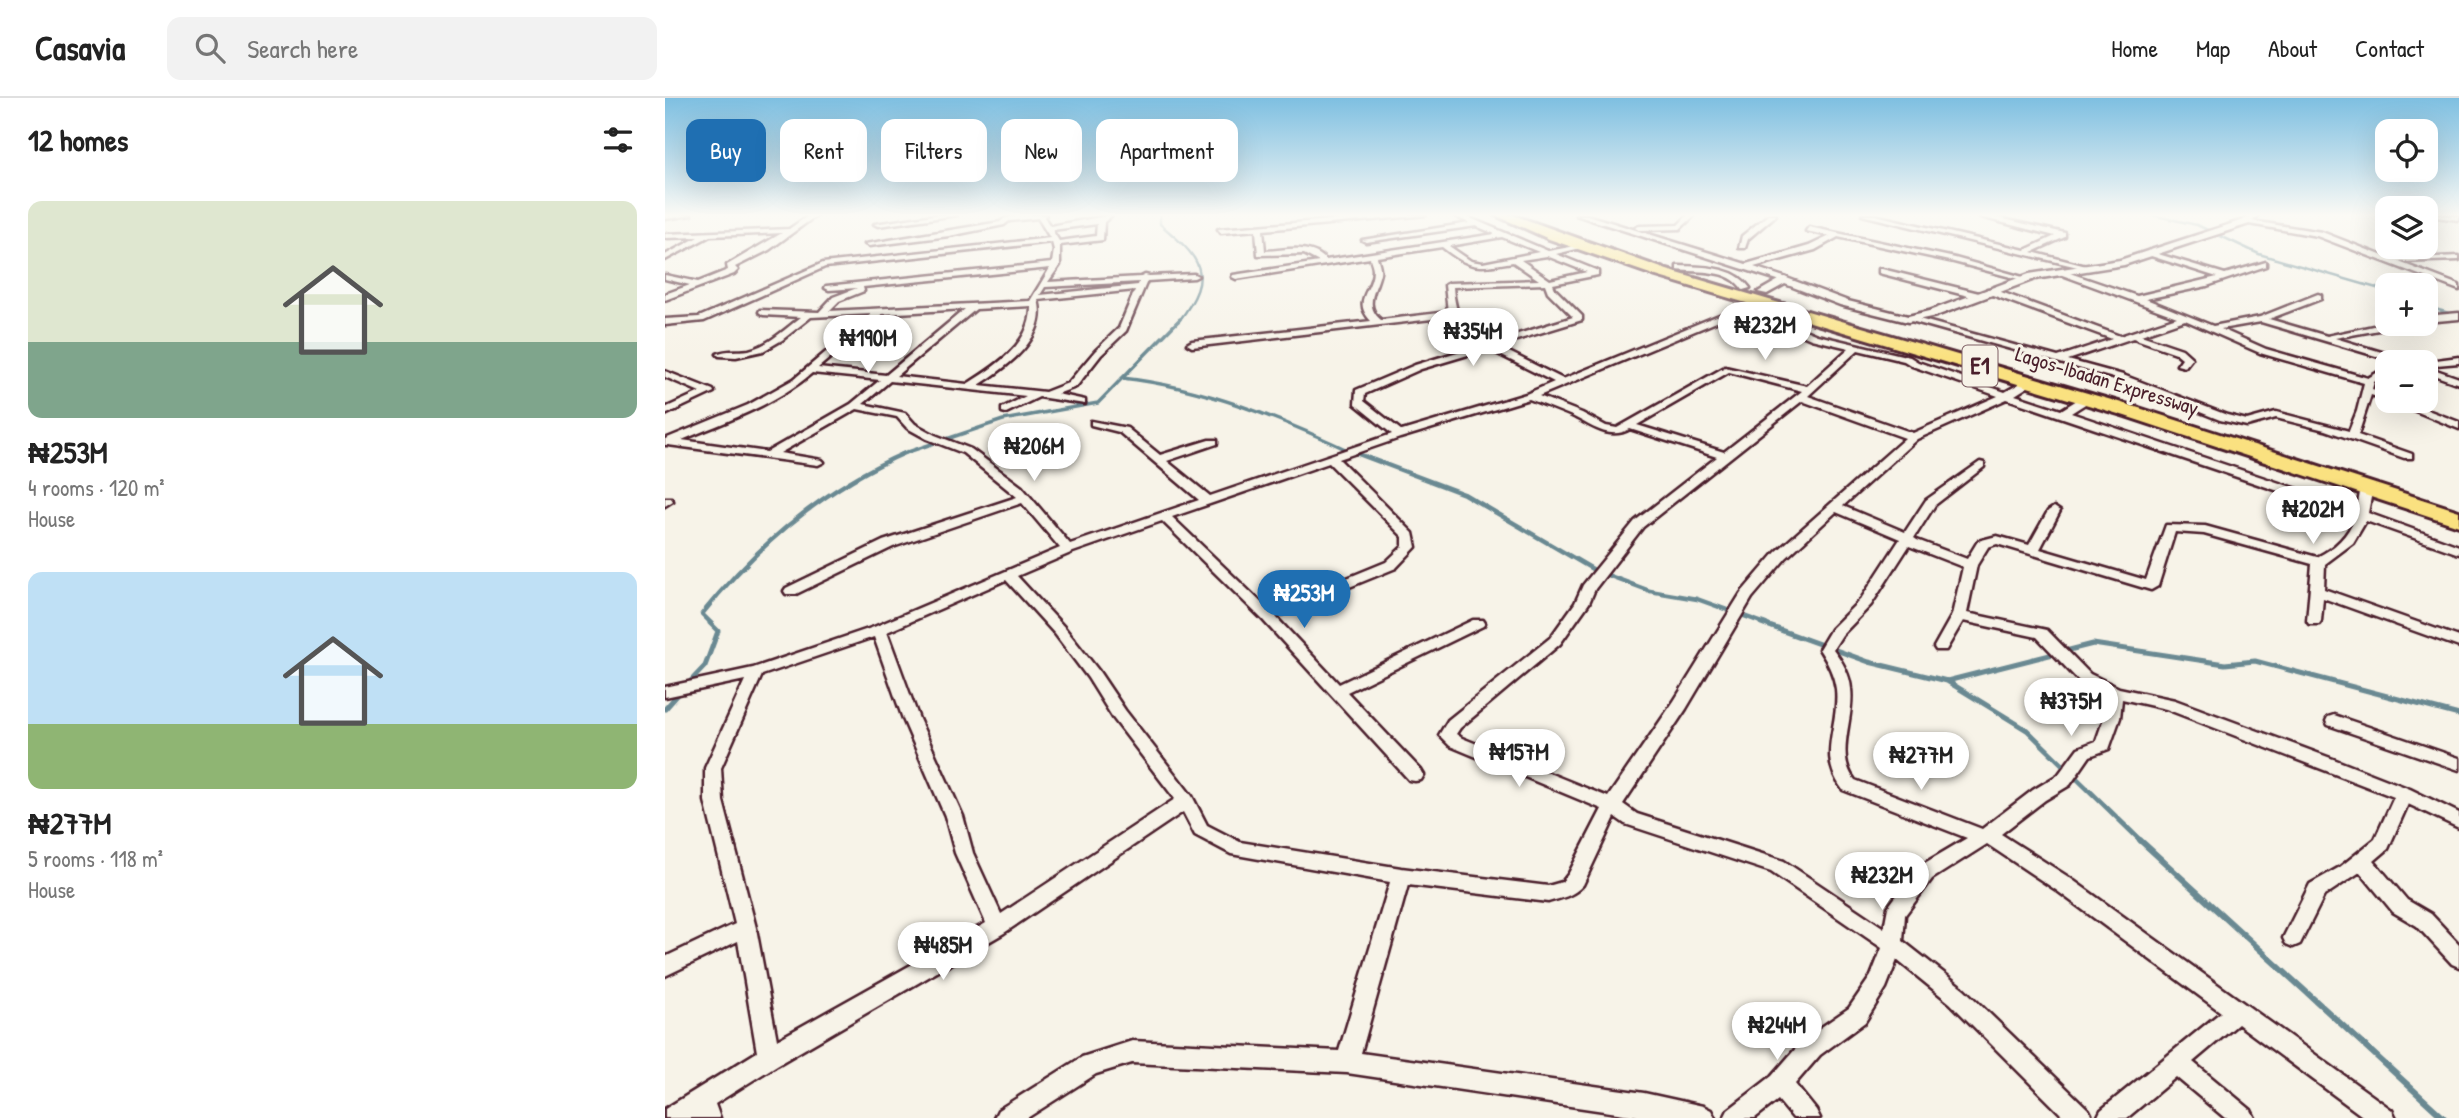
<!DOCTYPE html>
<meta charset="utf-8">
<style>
:root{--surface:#fff;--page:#f2f2f2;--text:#222;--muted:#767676;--line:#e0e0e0;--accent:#1f6fb2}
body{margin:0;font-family:"Patrick Hand",sans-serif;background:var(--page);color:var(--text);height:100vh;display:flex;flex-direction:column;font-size:26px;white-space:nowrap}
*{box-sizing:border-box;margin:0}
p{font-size:23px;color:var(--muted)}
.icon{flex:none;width:38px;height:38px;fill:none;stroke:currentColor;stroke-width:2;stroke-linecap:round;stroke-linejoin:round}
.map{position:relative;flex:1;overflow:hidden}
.drawer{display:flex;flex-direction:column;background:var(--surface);width:665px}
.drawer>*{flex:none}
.hud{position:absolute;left:21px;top:21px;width:665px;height:63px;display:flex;gap:14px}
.tools{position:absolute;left:1710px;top:21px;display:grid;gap:14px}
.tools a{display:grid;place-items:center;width:63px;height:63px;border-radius:14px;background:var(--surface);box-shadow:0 7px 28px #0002;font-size:35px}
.price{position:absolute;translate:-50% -60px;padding:0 16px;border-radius:24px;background:#fff;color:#222;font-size:23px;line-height:46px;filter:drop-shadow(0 2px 4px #0008)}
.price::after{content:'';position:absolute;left:50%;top:42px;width:21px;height:16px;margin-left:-10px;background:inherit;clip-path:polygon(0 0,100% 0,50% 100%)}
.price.on{background:var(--accent);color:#fff}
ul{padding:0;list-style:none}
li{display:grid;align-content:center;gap:14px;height:371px;padding:0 28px}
li span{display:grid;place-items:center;height:217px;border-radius:14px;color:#555}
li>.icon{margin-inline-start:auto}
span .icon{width:126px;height:126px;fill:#fffc;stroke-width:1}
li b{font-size:30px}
h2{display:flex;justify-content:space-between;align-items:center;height:84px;padding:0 28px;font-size:30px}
.tag{padding:0 24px;border-radius:14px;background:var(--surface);box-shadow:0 7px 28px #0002;font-size:24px;line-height:63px}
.tag.on{background:var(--accent);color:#fff}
header{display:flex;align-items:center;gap:42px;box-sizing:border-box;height:98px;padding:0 35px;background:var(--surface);border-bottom:2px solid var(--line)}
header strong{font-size:33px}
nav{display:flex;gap:38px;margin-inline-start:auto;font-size:24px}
.search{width:490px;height:63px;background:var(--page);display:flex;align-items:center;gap:18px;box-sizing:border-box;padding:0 24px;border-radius:14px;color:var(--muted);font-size:26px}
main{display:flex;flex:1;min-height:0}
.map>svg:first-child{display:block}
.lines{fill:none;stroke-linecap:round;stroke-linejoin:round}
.stream-far4{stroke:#6a8992;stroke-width:2.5}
.stream-far3{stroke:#6a8992;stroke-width:3.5}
.stream-far2{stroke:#6a8992;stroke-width:4.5}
.stream-far1{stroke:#6a8992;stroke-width:5}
.stream{stroke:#6a8992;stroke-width:6}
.minor-casing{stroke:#4a1f2b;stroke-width:5}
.tertiary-casing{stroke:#4a1f2b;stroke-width:5}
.motorway-casing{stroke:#4a1f2b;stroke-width:6}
.minor{fill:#f7f3e8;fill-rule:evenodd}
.tertiary{fill:#f7f3e8;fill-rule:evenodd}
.motorway{fill:#fae180;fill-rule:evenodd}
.labels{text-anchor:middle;stroke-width:6;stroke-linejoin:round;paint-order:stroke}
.far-street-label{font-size:21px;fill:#4a1f2b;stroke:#f7f3e8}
.shield{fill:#f7f3e8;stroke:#7e5f64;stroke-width:2}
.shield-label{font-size:24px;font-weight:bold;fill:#4a1f2b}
</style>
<header>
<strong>Casavia</strong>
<div class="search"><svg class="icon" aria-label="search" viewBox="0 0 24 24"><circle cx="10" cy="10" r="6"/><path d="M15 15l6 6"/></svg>Search here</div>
<nav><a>Home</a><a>Map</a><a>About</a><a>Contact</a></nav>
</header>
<main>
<section class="drawer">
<h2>12 homes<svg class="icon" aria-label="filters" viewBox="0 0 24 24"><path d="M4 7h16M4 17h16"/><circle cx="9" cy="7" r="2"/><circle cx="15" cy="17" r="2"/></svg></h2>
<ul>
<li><span style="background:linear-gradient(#dfe7d0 65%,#7fa58c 0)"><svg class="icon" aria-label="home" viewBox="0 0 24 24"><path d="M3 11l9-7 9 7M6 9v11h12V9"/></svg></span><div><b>₦253M</b><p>4 rooms · 120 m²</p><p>House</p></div></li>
<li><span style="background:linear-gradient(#bfe0f5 70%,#8fb573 0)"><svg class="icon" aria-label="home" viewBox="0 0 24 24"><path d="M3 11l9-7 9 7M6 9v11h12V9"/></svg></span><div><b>₦277M</b><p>5 rooms · 118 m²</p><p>House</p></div></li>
</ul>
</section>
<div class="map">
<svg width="1794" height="1020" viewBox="0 0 1794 1020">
<rect width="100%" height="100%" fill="#f7f3e8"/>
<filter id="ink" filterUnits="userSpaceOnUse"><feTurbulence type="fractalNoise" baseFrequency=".0143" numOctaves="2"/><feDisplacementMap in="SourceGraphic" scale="14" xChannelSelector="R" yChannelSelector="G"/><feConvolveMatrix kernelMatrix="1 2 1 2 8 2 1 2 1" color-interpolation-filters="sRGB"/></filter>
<g filter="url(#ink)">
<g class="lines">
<path class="stream-far4" d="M495,117v9c40,34 56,49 19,97
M1487,117l45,10 62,29 128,37
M1760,208l34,10"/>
<path class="stream-far3" d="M457,280c82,9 160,41 234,76
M237,356l101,-34 95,-17 82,-84"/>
<path class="stream-far2" d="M688,354l111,42 130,76 56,21 47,8 69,25
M47,526l-10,-10c56,-70 122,-126 205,-162"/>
<path class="stream-far1" d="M1096,525l108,39 78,19 146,-37 132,20 30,-3 204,54
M1282,583l80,49 115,112
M22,587l18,-19 13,-35 -8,-8
M0,611l16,-18"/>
<path class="stream" d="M1475,742l304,278"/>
<defs>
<path id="minor" d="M0,117h26l-26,4z
M144,117h8l-48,35 -34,17 3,3 -4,4 -69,26v-6l25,-9 -25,-6v-4l33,7 30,-12 -1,-5 55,-32 -72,3 -45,24v-5l33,-18 -33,1v-4l124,-5z
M269,117h23l-79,11 -4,-2z
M357,117h24l-2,2 6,9 62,-11 -8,7 -1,18 -43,5v20l-12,17 93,-5 4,-2 4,1 45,-2 4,2 -4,2 -47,3 -21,50 -25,24 -25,32 -19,7 28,6v4l-46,-7 -33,16 -4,-1v-4l24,-12 -136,-15 -27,23 42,9 10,11 20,11 36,14 51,38 48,57 129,-44 -80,-68 -28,-7v-4l36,7 33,27 49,-15h8v4l-50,17 43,35 182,-62 -37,-30 1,-14 59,-25 65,-20 -16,-9 -15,-19 -257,30 -5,-3 5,-3 179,-20c-20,-21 2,-30 2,-51 0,-4 -2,-8 -3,-12l-134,21 -4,-2 1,-2 86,-13 -15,-8 -46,1 -2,-25 -35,3 -3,-4 175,-14h33l-163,15 2,21c21,-1 45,-8 61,9l169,-26 -19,-8 -110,16 -4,-2 107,-17 -16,-8h10l85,36 33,-6 4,2 -29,7 42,17v4l-45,9 2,5 27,27v4l-85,26 66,33 195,-80 3,1v4l-27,11 47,5 36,15 93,22 8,5 87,30 23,-13h6v4l-19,12 46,15 21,-13h8v4l-19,12 286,96 4,-22 2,-3h8l2,3 -5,26 91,33v8l-93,-33 -13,22 -28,21 -1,25 135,48v10l-136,-49 -2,23 -2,3h-10l-2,-3 5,-57 -108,-30 -29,-2 -17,54 -7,4 -154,-46 -9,3 -11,18 -10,48 80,17 43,44 29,14 56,12 161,60 74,29 49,24v15l-51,-24 -20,45 -14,12 33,39 24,14 28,30v23l-7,-3 -35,-38 -24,-14 -33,-40 -36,24 -24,48 -7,3 -7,-3 -3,-6 27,-54 30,-17 35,-28 19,-42 -228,-88 -44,-10 -2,19 -11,31 -19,7 -20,29 -25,15 -44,34 69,44 322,232 4,8h-31l-127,-94 -45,38 58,48 4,8h-30l-49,-41 -49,41h-30l4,-8 120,-98 -165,-122 -69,-46 -55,35 -27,36 -2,26 61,48 125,121 4,8h-28l-115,-115 -53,-43 -11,28 -21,34 -45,33 -25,29 21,26 4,8h-27l-15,-18 -23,18h-31l4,-8 44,-34 32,-37 45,-31 22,-32 11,-28 -111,-76 -146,-48 -10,-7 -32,68c-10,11 -21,13 -35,17l-140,-17 -47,168 283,40 59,13 8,4 4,8h-64l-304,-45 -215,-10 -36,11 -69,44h-33l4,-8 84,-53 50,-16 207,10 51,-169 -159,-28 -36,-19 -12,-23 -179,121 -227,132 -62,39 5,14h-55v-9l92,-57 -19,-111 -73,35v-19l70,-33 -30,-123v-33l40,-88 -80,17v-10l88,-19 121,-41 186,-79 -38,-45 -129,44 -97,47h-10l-2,-3 2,-3 97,-47 134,-44 -54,-44 -36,-14 -20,-11 -10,-11 -40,-8 -77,44 42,7 2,2 -6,3 -150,-20h-3v-6l83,-34 46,-26 77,-65 -60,3 -29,23 -19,11 -27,6 -17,-1 -2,-2c9,-5 22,-2 32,-4 20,-5 36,-21 52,-33l-38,-2 -4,-3 1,-2 59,2 14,-15 24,-9 -28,2 -4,-2 1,-2 226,-23 2,-13 -2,-8 -227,25 -121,54 -39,4v-6l34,-2 124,-54 227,-25 -12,-20 -29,3 -5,4 -55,11 -80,10 -4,-2 135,-22 5,-4zM432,126l-1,12 -37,5 -7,-11zM837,139l37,15 -56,11 -12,-2 -22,-15zM777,149c29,23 35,21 71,15l26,18 -90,3 -4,2 3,27 -67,8c-18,-15 -5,-29 -1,-47 1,-5 -1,-10 -3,-16zM882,158l40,16 -37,8 -29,-20zM385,170l-20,33 -201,10 10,-10 25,-10 -1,-4zM474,184l-1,3 -98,10 5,-8zM880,186l3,8 25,25 -84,26c-26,-12 -34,-28 -36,-56zM470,192l-16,38 -24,23 -27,32 -23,9 -66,-7c27,-17 70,-48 59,-85zM366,208c1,37 -35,60 -64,78l-71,-8 80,-67zM300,211l-79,66 -68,-7 64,-54zM1061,220l53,7 32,14 38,9 -42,38 -82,-19 -108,61 -11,-2 -24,-13 -43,-17zM823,251l66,33 -28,12 -124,37 -38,-30 1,-7 56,-25zM1193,252l46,11 8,5 86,30 -85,37 -105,-37zM1064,274l73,19 -78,61 -87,-27zM147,275l68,7 -29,24 -84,48 -85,-12c45,-19 93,-35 130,-67zM864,301c15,6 29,11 43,17 19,9 37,25 58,13l87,28 -82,64 -52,64 -8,18 -25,35 -102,82 -9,15 11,11 152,63 -33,64 -7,9 -14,4 -147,-18 -161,-26 -33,-17 -15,-29 -67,-86 -27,-40 -33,-42 -48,-52 56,-24 89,-31 100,98 147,161 6,1 6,-1 3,-5 -3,-5 -74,-78 136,-66 2,-3 -2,-3h-10l-134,64 -63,-67 120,-49 20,-21 -3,-14 -74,-74 61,-21zM1342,301l348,118c-7,19 -20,31 -38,40l-112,-31 -39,-1 -20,55 -106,-31 20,-38 -6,-4 -6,4 -19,34 -32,-9 -19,5 -11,18 -50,-19 -3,-2 21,-33 49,-38v-4l-4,-1 -54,38 -21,32 -62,-26 74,-67zM1137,303l103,37 -129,114 -35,41 -67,108 -66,96 -146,-59 -6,-4 4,-6 100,-84 29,-41 6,-14 48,-62zM664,365l74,74v9l-17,16 -117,48 -97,-93zM1171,414l64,27 -39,60 -30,30 -12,20c8,12 15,25 17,40 4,38 -20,65 7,101l124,48 -49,29 -30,40 -4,21 -100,-67 -147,-47 -14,-10 63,-95 66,-111 34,-40zM1244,448l54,21 -11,48 -18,32 2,3h10l17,-29 74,16 43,45 27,13 -3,23 -8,23 -18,7 -20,27 -25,15 -51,39 -127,-49c-21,-26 0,-61 -4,-91 -1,-15 -9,-28 -18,-40l9,-14 29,-30zM341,482l49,54 33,44 25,40 62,81 -174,115 -28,-61 -10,-37 -44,-97 -32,-87zM209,539l29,82 42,97 10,37 31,70 -209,117 -21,-112 -33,-127 -2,-33 41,-93z
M911,117h11l159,49 63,-18 21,-10 -24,-5 3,-4 146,31 75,21 -4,2 -72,-19 -116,-25 -23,13 -61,17 33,11 1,2 -4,2z
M1023,117h7l-15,14 -41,1 -4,-2 4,-2 39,-1z
M1103,117h8l-28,24 -3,9h-6l3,-12z
M1197,117h13l150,35 30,-14 -82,-21h13l79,18v4l-33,15 62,16 -4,2z
M1768,117l26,1v4l-23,-3z
M1581,122l76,12 69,27 68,-3v4l-60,2 60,23v5l-142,-54 -73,-13z
M1483,153l77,23 41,-12v4l-59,20 -61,13 67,27 47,-9 58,-23 3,1v4l-52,20 58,17 60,-13 12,1 -4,3 -60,11 73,22 2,2h-14l-135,-40 -40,7 45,20 102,29 19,-11v7l-13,8 -2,7 15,5 1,7 -17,-6 -13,40 54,19v4h-8l-79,-28 -49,-12 -29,8 -27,-6 -103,-41 -213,-60 4,-3 150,41 54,-18 -125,-46v-4h6l127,47 57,-19 -123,-45 7,-2 76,26 80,-19 -69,-22zM1520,222l75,33 104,30 -7,28 -8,20 -73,-19 -29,8 -20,-5 -104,-40 -55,-15 65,-22 43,15 6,5 -5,7 8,2 7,-9 -10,-9 -41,-14z
M1015,168c24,1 55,0 70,22l-7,2c-14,-22 -43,-17 -66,-20v-4z
M1217,171l101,25 1,2 -4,3 -101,-26v-4z
M1794,215v6l-34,3v-6z
M1794,259v6l-34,3v-4h-4z
M1760,268l34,12v6l-34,-12z
M0,273l48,19 1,2 -49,23v-7l35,-16 -35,-15z
M1726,303h13l55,21v7z
M0,400h6l2,3 -8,5z
M1669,617l125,43v12l-131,-45 -2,-4 2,-4z"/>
<path id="tertiary" d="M1584,117h9l-9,9 -125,41 -89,14 -99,37 -28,6 -68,-17 -55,-21 -18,10 -9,-2 26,-15 64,24 60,15 21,-5 100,-37 91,-14 123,-40z"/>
<path id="motorway" d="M830,117h18l154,55 472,138 320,103v15l-334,-110 -469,-140 -107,-37z"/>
</defs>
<use href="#minor" class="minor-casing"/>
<use href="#tertiary" class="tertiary-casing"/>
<use href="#motorway" class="motorway-casing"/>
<use href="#minor" class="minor"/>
<use href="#tertiary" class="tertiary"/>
<use href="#motorway" class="motorway"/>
</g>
</g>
<linearGradient id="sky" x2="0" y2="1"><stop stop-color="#7ebfe1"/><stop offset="0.45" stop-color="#fbfaf5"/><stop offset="1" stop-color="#fbfaf5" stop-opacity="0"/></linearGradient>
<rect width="1794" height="260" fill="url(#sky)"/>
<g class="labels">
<g class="far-street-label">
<text transform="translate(1442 283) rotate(17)" y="7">Lagos-Ibadan Expressway</text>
</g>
<rect class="shield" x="1297.5" y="247.5" width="35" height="41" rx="5"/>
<g class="shield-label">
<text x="1315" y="276">E1</text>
</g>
</g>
</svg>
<div class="tools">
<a><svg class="icon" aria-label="locate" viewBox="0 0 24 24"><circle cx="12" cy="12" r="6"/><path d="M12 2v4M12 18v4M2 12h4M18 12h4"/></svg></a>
<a><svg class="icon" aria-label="layers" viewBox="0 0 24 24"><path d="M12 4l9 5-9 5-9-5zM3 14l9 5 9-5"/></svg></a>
<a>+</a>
<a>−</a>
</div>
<b class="price" style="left:1100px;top:264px">₦232M</b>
<b class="price" style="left:808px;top:270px">₦354M</b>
<b class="price" style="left:203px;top:277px">₦190M</b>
<b class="price" style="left:369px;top:385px">₦206M</b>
<b class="price" style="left:1648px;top:448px">₦202M</b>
<b class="price on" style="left:639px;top:532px">₦253M</b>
<b class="price" style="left:1406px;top:640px">₦375M</b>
<b class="price" style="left:854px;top:691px">₦157M</b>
<b class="price" style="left:1256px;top:694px">₦277M</b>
<b class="price" style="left:1217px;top:814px">₦232M</b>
<b class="price" style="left:278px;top:884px">₦485M</b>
<b class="price" style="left:1112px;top:964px">₦244M</b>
<div class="hud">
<a class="tag on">Buy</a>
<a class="tag">Rent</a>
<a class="tag">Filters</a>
<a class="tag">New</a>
<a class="tag">Apartment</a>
</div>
</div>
</main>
